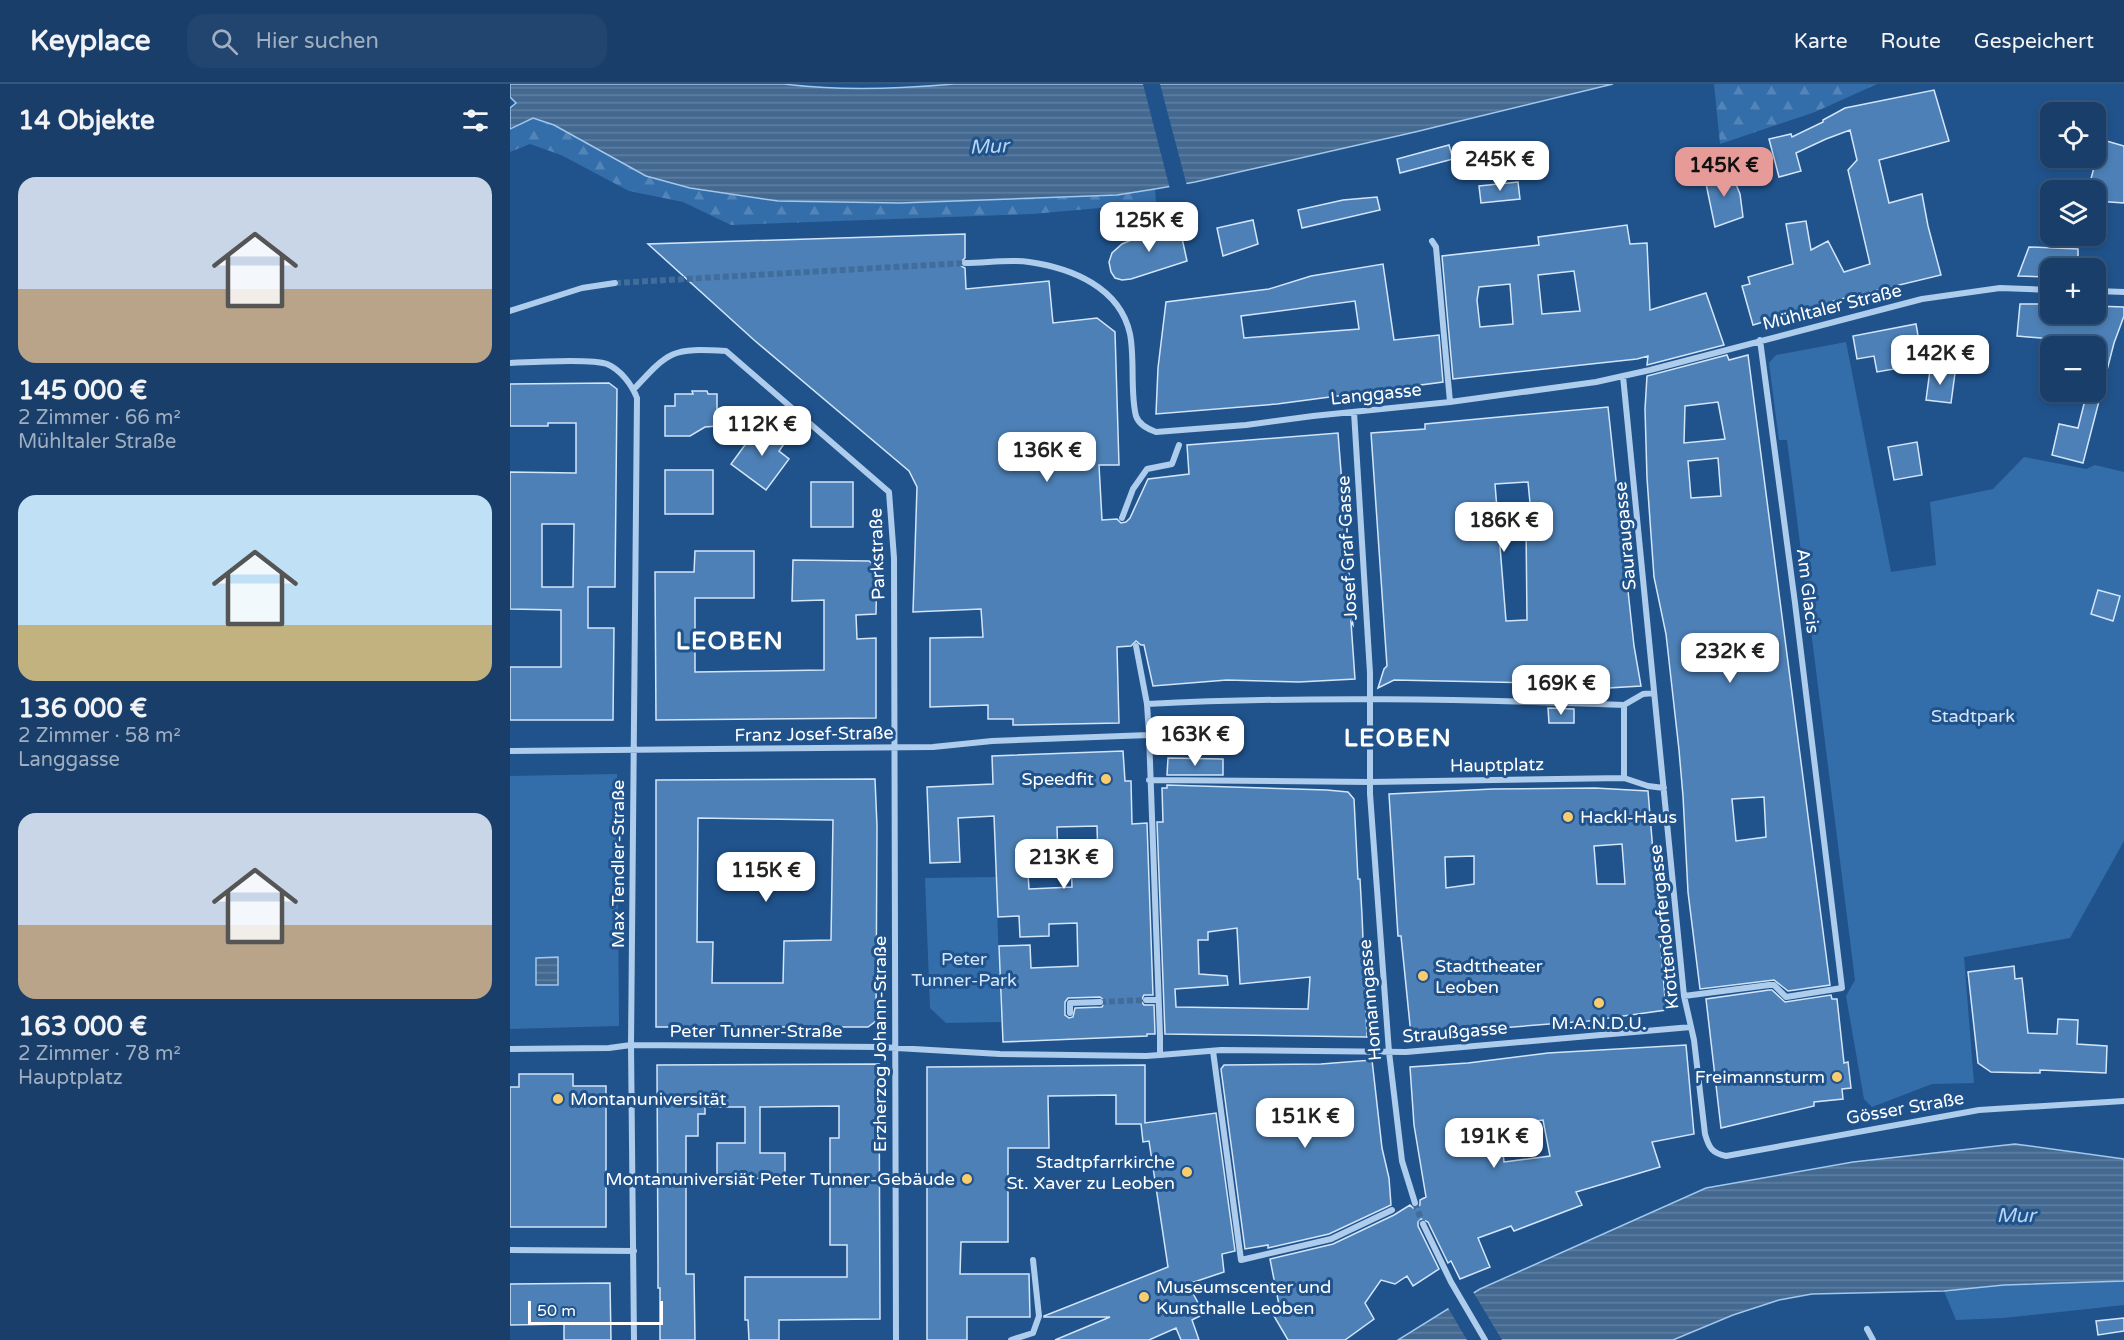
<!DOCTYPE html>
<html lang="de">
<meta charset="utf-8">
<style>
:root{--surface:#183e69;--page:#21456f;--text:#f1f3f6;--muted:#9faec0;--line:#36577d;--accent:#e69b98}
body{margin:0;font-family:"Varela Round",sans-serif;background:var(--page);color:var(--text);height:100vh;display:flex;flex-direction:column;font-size:22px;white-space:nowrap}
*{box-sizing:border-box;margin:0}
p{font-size:20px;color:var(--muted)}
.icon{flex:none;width:33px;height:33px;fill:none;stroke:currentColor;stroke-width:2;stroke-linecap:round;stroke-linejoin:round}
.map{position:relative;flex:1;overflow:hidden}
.sheet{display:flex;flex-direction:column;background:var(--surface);width:510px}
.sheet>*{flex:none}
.tools{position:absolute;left:1530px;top:18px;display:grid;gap:12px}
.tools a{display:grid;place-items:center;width:66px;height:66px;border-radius:12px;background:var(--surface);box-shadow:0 3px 9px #0003,0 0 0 2px var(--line);font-size:30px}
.scale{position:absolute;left:18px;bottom:15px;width:135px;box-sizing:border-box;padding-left:6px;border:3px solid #fff;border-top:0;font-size:16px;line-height:21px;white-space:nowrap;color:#fff;-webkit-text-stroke:4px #20538c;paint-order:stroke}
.price{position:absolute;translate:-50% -51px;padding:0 14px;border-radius:12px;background:#fff;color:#222;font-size:20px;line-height:39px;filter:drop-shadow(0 2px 3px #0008)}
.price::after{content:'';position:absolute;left:50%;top:36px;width:18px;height:14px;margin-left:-9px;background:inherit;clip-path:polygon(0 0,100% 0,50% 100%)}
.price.on{background:var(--accent);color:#111}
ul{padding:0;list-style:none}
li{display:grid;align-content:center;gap:12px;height:318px;padding:0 18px}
li span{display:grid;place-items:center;height:186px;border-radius:18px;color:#555}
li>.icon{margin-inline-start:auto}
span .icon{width:108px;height:108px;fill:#fffc;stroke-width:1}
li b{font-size:26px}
h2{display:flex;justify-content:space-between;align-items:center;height:72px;padding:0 18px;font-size:26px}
header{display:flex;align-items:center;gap:36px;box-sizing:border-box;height:84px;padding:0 30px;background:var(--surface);border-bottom:2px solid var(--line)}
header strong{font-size:28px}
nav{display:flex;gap:33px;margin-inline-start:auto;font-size:21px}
.search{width:420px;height:54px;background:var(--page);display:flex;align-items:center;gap:15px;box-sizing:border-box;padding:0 21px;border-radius:18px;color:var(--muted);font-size:22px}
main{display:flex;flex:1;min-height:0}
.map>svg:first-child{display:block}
.forest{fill:url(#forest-firs)}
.green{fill:#346eaa}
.water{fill:url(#water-rules);stroke:#a1c7ed;stroke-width:1.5}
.pier{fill:#20538c}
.building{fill:#4d80b6;stroke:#d3e5f9;stroke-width:1.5;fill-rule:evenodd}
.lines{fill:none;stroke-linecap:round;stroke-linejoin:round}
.street-tunnel{stroke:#416d9d;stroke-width:6;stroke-dasharray:6 3;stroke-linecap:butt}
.street{stroke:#aeccec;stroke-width:6}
.poi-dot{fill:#f9cc6f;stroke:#20538c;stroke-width:2}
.labels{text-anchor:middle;stroke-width:6;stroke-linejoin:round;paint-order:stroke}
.street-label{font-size:18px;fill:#fff;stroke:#20538c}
.park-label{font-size:18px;fill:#d3e5f9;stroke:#20538c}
.poi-label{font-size:18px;fill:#fff;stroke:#20538c;text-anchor:end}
.water-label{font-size:20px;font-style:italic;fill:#bad6f3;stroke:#20538c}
.district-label{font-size:24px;font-weight:bold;letter-spacing:1.5px;fill:#fff;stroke:#20538c}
</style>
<header>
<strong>Keyplace</strong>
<div class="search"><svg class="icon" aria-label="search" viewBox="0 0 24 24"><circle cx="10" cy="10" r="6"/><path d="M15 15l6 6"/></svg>Hier suchen</div>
<nav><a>Karte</a><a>Route</a><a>Gespeichert</a></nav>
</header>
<main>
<section class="sheet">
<h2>14 Objekte<svg class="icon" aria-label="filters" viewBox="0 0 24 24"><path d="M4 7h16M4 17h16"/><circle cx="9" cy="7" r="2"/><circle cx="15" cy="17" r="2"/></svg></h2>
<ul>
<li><span style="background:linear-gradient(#c9d6e8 60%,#b9a48a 0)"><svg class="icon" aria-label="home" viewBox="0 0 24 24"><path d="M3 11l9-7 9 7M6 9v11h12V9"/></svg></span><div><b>145 000 €</b><p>2 Zimmer · 66 m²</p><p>Mühltaler Straße</p></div></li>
<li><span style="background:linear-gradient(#bfe0f5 70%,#c2b280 0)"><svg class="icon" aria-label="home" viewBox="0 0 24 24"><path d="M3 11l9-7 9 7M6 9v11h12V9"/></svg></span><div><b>136 000 €</b><p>2 Zimmer · 58 m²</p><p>Langgasse</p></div></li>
<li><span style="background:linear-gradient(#c9d6e8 60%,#b9a48a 0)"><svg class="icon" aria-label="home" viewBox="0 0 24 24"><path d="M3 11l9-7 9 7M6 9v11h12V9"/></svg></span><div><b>163 000 €</b><p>2 Zimmer · 78 m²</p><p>Hauptplatz</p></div></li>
</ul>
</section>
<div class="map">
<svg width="1614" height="1256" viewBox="0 0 1614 1256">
<defs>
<pattern id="forest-firs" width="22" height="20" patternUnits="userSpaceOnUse" patternTransform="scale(1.5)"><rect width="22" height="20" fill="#346eaa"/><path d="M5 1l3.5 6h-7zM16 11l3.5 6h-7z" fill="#5284b7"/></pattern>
<pattern id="water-rules" width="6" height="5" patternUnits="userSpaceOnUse" patternTransform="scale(1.5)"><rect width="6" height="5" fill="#446991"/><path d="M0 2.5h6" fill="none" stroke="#6080a2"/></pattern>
</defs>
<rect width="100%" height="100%" fill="#20538c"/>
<path class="forest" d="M1204,0h163l-62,28 -95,32z
M23,34l21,7 136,63 88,13 122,2 217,-8 38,-6 1,14 -124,11 -301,11 -48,-23 -54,-11 -68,-36 -31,-11 -20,8v-23z"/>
<path class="green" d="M1336,258l45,230 45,-7 -6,-63 63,-13 31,-32 62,12 9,-4 29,7v369l-54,97 -106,19 10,126 -42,1 -60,23 -8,-8 -18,-103 9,-16 -68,-540h-8l-10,-77 7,-8z
M107,690l2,252 -109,3v-253z
M486,793l5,145 -55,1 -16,-15 -5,-130z
M1614,1197v24l-121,13 -47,2 -12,-29 60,-6z"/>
<path class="water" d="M0,0h274c55,7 114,5 170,0h659l-198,48 -220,50 -40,7 -38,6 -217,8 -122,-2 -88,-13 -44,-12 -92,-51 -21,-7 -23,11v-21l6,-5 -6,-6z
M48,873v28h-22v-27z
M1505,1060l109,15v122l-120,4 -60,6 -132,3 -33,6 -46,15 -60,25h-275l82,-51 226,-101 147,-26z"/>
<path class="pier" d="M633,0h17l27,102 -17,3z
M962,1206l30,50h-35l-20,-34z"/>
<path class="building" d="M1424,6l15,51 -70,19 10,43 33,-9 6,32 13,49 -100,24 -88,26 -11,-39 8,-2 -2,-7 45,-13 -7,-40 20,-3 5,29 17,-9 16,31 26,-8 -22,-94 9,-10 -7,-30 -24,9 -30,14 5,18 -22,6 -10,-38 22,-5 1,3 31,-15v-2l22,-12z
M1586,54l28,8v57l-28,-2v-11h-8l8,-30z
M939,61l4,14 -53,14 -3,-14z
M1220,86l10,24 3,23 -28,10 -10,-48z
M1008,98l2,17 -39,4 -2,-17z
M867,113l3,13 -78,18 -4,-18 45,-10z
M668,136l9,41 -56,18 -9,1 -7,-2 -4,-6 -2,-10 3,-9 10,-9z
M743,136l5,24 -35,12 -6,-28z
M1117,141l3,19 17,-1 3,67 56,-17 18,52 -77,20 1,-9 -11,3 -184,20 -11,-123 97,-11 -1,-8zM1064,187l6,40 -38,3 -4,-39zM1000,200l3,40 -33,3 -3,-27 2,-13z
M455,150v24l-5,5 1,3 4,2 1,21 83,-8 4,42 44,-5 18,14 4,133h-20l3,55 15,-1 4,4 5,-1 4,-4 18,-39 41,-5 -2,-29 151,-12 15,192 -2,-3 4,57 -56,3 -72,-2 -74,6 -9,-41h-3l-5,-4 -5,5 -14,1 2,76 -106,2v-6h-25v-14l-58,2v-69l53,-1 -2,-28 -68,3 4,-125 -8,-16 -155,-131 -106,-96z
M1519,163l49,2v19h-28v9l-32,-1z
M873,180l11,76 45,-5 4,47 -166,22 -121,10 2,-46 8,-66 103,-13 42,-13zM845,217l4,28 -115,9 -3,-22z
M1510,220h30v10h46v-8l28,1v9l-10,27 -31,120 -31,-8 7,-31 19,4 9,-36h9v-49l-79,-7z
M1406,240l7,40 -46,8 -3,-16 -17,3 -4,-23z
M1217,271l2,5 19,-5 82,630 -42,6 -14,-11 -74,9 -12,-97 -5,-96 -4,-46 -13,-116 -12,-57 -7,-99 -2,-69 2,-33zM1208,318l7,37 -41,4 1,-37zM1208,374l3,38 -30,2 -3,-37zM1254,713l2,40 -30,4 -4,-42z
M1420,286l25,3 -4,30 -25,-3z
M99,299l8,6 -2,198h-27v41h26l-1,92h-103v-53h51v-57l-51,-1v-137l66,1v-50h-28v3h-38v-42zM32,440h32l-1,63h-31z
M182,307h15l1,3h9v32l-12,1 -15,9h-25v-30h10v-12h18z
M1098,323l26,239 7,40 -66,4v8l-27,-1v-6h-11v-8l-143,-3 -16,8 6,-19 3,-3 -16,-233 54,-4v-5zM1018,398l4,42h-6l1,96 -21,1 -11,-137z
M251,339l25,18 -7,10 10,8 -23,31 -35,-26z
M1407,358l5,33 -28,5 -6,-33z
M155,386h48v44h-48z
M301,398h42v45h-42z
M185,467h59v47h-59v74l129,-2v-70l-32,1 1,-41 76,1 8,7 -1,46 -20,1 1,24 19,-1v80l-220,2 -1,-148h39z
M1588,506l22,6 -7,25 -22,-7z
M1038,624l26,1v14h-25z
M613,667l2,30h6l1,43 15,-1 6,172h-9l-3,6 3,4h10l1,29h-8v2l-144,6 -4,-96 31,-1 1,23 47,-2 -1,-43 -28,1v12l-29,1 -1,-21 -21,1 -4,-101 -36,2 2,44 -30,1 -3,-76 66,-3 -1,-28zM587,742l1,32 -27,1 1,28 -43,2 -2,-31 31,-1 -1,-30zM590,913l5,4 -3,6 -27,1 -2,9 -4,1 -4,-3v-13l3,-4z
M658,674l55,1v16h-56z
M365,695l2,47 -1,195 -8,6h-212v-247zM188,734l135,2 -2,120 -47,1 -1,42h-71l1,-41h-16z
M657,701l160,5 21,2 6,7 4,80h2l2,36 5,122 -202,-3 -8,-212h6l-1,-34h5zM727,844l3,56 70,-7 -2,32 -132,-2 -1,-18 53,-4 -1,-9 -28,-2 -1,-34h10v-8z
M1085,704l53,3 18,219 -78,11 -177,14 -10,-99h-3l-9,-142 104,-5zM1112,760l3,40h-28l-3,-38zM964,772v28l-28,4 -1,-31z
M1504,882l1,13 7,-1 6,55 29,1 1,-15 20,1 -1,24 30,2 -1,27 -66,-3v3l-49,-1 -13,-9 -10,-91z
M1259,906h3l13,12 46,-7 1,4h5l7,64 4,-1 3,26 -9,1 1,10 -29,3v4l-93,22 -15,-129z
M1176,961l8,89 -42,8 8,25 -84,25 6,13 -68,26 -3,-5 -33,12 12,29 -30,12 -9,-18 -3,2 -20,-41 -7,-3 -3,3v4l21,43 -26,17 -6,-10 -12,8 -14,-4 -16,23 9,16 -29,21h-57l-17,-29 8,-6 -9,-46 63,-15 61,-29 16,-10 3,3h4l3,-3v-5l6,-3 -12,-72 -4,-58 58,-4 80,-10zM1033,1036l7,36 -46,6 -4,-37z
M862,976l10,88 7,30 2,27 -62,29 -61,14v-3l-23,4 -24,-180 3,-4 97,-1z
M369,980l1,255 -101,1v20h-30l-1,-20h-3v-43h102v-32h-17v-107h9v-32l-79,1v46h25v25l-68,1v-36h28v-36h-40v7h-7v22h-12v138h8l1,66h-35v-52h-2v-21l-1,-202z
M635,981v58l71,-10 19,138 -13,3 2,18 -36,12 16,30 -12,6 7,20h-18l-5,-12 -27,12h-94l55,-23h-66v-1l124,-49 -19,-126 -6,1 -2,-18h-25v-29l-68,1 1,52h-41v94h-47l-1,32h69l1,43h-63v23h-40v-273z
M9,990h54v12h33v141h-96v-140h9z
M100,1199l1,57h-47v-16l-54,1v-41z
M1614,1234v13l-26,4 -2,-14z"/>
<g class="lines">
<path class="street-tunnel" d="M105,199l350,-20
M590,918l46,-2
M905,1119l8,21"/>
<path class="street" d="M922,157l4,6 14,155
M455,179c21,0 44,-4 64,-1 42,6 91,25 101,72 5,25 0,59 6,82 3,9 12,13 20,16l90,-7 67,-9 137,-14 146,-20 54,-12 272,-71 78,-11 50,2
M1586,207l28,1
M0,227l72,-23 33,-5
M0,279c21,-1 81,-5 97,1 14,6 25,21 30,34l-6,647 3,295
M1113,292l61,620 10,44 11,94c4,14 7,19 21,22l253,-46 145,-9
M124,305c36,-39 38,-41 92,-38l163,141 5,66 2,782
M844,328l16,261v121l19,258 13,109 13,42
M612,434l11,-29 14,-20 25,-5 7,-19
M626,562l11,58
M639,651l-2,-31c159,-8 318,-5 477,1l19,-11 11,-1
M0,667l423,-4 59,-6 157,-6 11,301v19l-14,1 -146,-2 -121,-7 -248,-2 -22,3 -99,1
M1114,694l24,8 16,2
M639,696l221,2 254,-4v-73
M1174,912l85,-11h5l12,12 56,-9 -47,-385 -35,-263
M636,916h12
M560,929v-10l30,-1
M703,967l28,209 90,-21 61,-29
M650,971l61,-5 185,2 285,-25
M913,1140l28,58 34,58
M0,1166l124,1
M1357,1245l6,11
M501,1256l22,-7 6,-17 -6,-56"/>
</g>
<g class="poi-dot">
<circle cx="596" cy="695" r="6"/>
<circle cx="1058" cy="733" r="6"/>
<circle cx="913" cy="892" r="6"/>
<circle cx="1089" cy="919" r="6"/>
<circle cx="1327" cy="993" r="6"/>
<circle cx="48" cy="1015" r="6"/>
<circle cx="677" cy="1088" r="6"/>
<circle cx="457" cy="1095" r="6"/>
<circle cx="634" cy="1213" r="6"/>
</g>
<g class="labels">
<g class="street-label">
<text transform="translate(1322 223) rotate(-14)" y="6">Mühltaler Straße</text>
<text transform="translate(866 310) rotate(-6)" y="6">Langgasse</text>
<text transform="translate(1115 452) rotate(-95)" y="6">Sauraugasse</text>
<text transform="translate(837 464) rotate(-93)" y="6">Josef Graf-Gasse</text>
<text transform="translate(367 470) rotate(-92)" y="6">Parkstraße</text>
<text transform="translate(1298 507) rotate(83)" y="6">Am Glacis</text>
<text transform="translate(304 650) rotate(-1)" y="6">Franz Josef-Straße</text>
<text transform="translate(987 681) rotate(-1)" y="6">Hauptplatz</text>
<text transform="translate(108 780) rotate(-90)" y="6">Max Tendler-Straße</text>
<text transform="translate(1154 843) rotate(-96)" y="6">Krottendorfergasse</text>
<text transform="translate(860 916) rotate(-95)" y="6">Homanngasse</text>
<text x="246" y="953">Peter Tunner-Straße</text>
<text transform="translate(945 948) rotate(-5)" y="6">Straußgasse</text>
<text transform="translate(370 960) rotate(-90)" y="6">Erzherzog Johann-Straße</text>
<text transform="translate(1395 1024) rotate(-10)" y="6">Gösser Straße</text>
</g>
<g class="park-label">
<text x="1463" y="638">Stadtpark</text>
<text x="454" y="881">Peter<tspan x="454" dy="21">Tunner-Park</tspan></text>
</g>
<g class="poi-label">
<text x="584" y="701">Speedfit</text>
<text x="1070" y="739" text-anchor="start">Hackl-Haus</text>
<text x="925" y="888" text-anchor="start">Stadttheater<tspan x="925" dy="21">Leoben</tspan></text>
<text x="1089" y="945" text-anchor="middle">M.A.N.D.U.</text>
<text x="1315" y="999">Freimannsturm</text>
<text x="60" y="1021" text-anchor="start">Montanuniversität</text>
<text x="665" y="1084">Stadtpfarrkirche<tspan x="665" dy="21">St. Xaver zu Leoben</tspan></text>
<text x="445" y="1101">Montanuniversiät Peter Tunner-Gebäude</text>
<text x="646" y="1209" text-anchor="start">Museumscenter und<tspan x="646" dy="21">Kunsthalle Leoben</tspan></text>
</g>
<g class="water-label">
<text transform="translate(479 62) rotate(-2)" y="7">Mur</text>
<text x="1506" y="1138">Mur</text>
</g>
<g class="district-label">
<text x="220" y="565">LEOBEN</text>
<text x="888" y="662">LEOBEN</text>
</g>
</g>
</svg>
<div class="tools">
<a><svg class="icon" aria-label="locate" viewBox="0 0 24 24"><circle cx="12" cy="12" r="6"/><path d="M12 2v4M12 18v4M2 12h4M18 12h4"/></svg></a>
<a><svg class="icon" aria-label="layers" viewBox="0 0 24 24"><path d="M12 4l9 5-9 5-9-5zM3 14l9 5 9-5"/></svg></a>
<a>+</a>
<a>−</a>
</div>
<div class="scale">50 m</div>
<b class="price" style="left:990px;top:108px">245K €</b>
<b class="price on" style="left:1214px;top:114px">145K €</b>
<b class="price" style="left:639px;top:169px">125K €</b>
<b class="price" style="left:1430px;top:302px">142K €</b>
<b class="price" style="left:252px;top:373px">112K €</b>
<b class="price" style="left:537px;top:399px">136K €</b>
<b class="price" style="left:994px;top:469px">186K €</b>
<b class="price" style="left:1220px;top:600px">232K €</b>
<b class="price" style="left:1051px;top:632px">169K €</b>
<b class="price" style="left:685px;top:683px">163K €</b>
<b class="price" style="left:554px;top:806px">213K €</b>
<b class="price" style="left:256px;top:819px">115K €</b>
<b class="price" style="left:795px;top:1065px">151K €</b>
<b class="price" style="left:984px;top:1085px">191K €</b>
</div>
</main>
